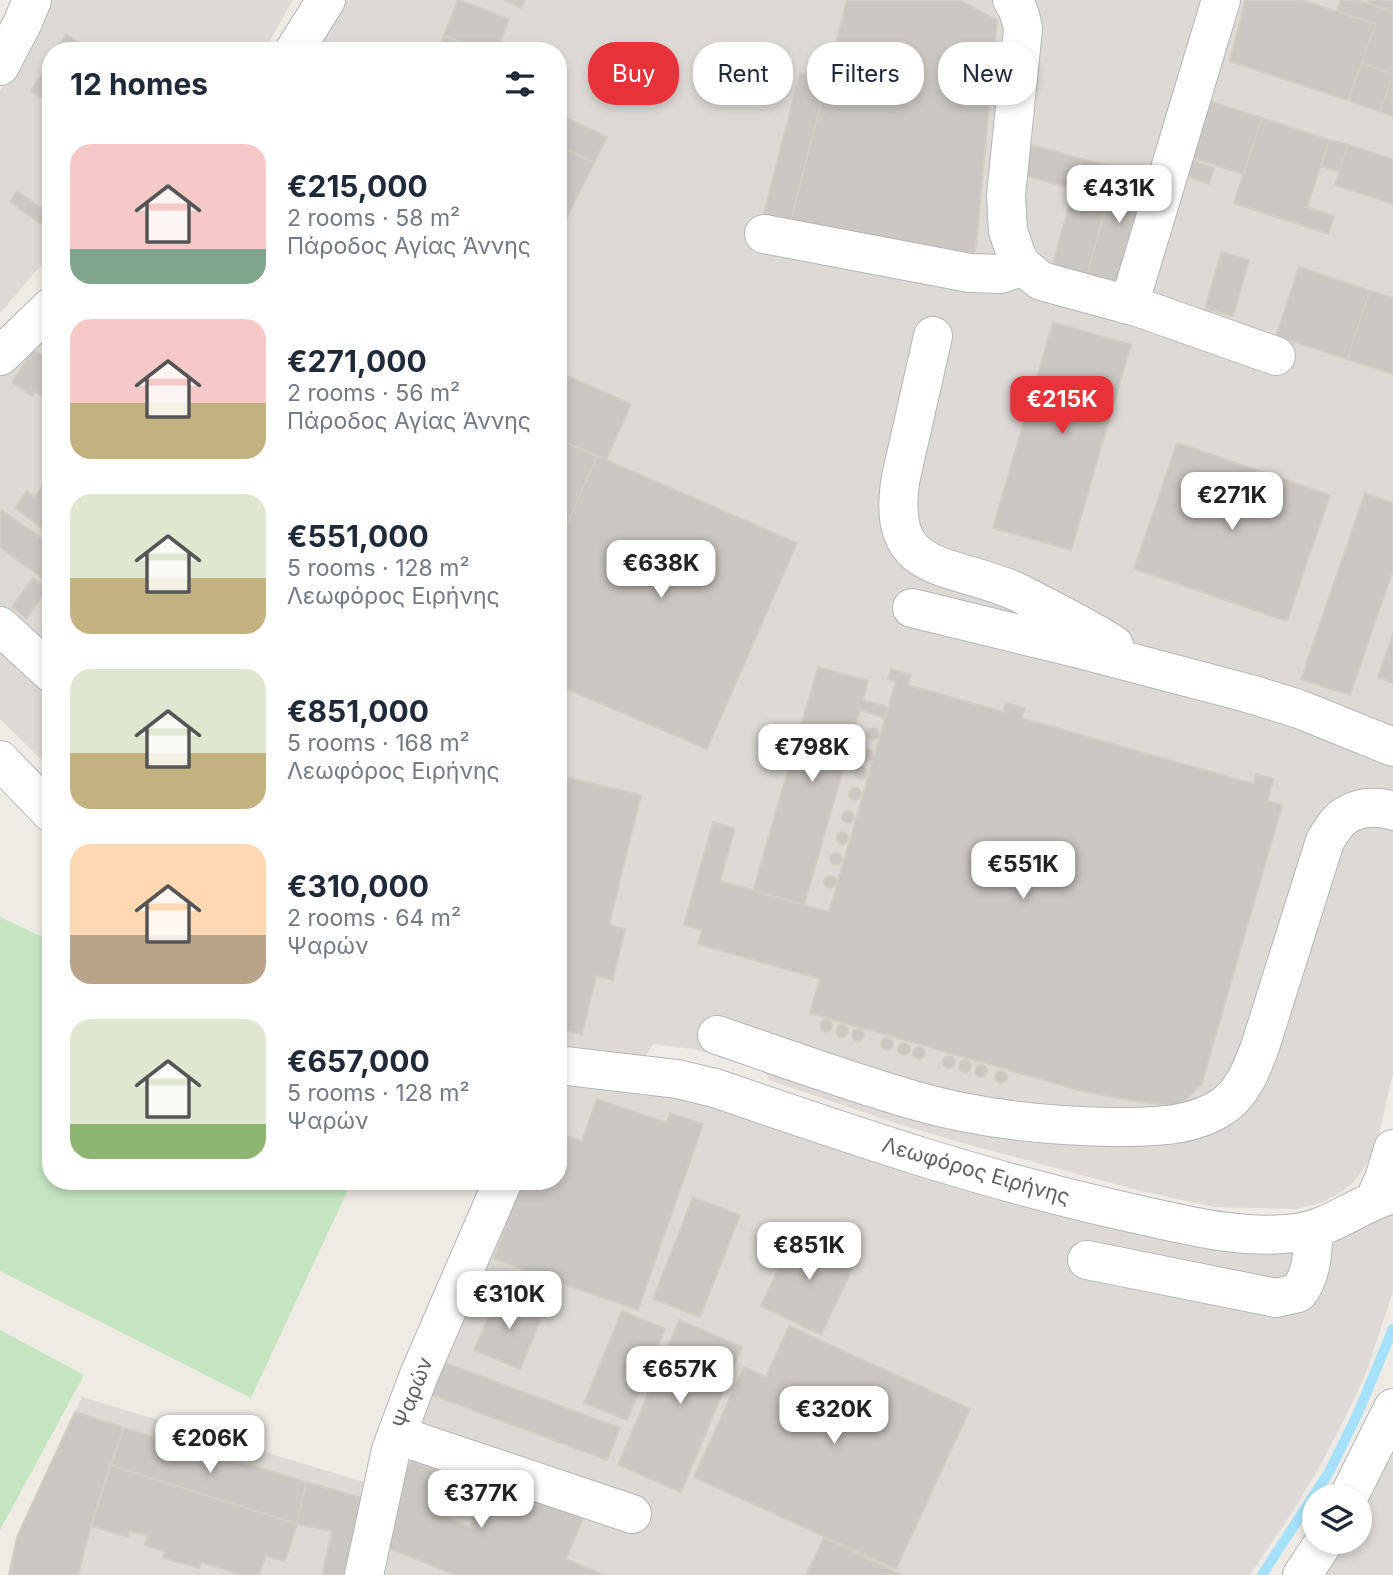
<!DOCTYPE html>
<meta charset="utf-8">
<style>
:root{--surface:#fff;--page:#f2f2f3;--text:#1f2937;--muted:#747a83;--accent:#e63238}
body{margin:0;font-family:Inter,sans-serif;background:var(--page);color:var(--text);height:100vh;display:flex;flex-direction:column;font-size:26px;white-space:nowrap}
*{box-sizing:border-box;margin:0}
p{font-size:23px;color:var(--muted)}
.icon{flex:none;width:38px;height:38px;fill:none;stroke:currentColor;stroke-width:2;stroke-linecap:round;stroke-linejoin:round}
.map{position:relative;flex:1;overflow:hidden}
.drawer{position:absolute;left:42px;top:42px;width:525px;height:1148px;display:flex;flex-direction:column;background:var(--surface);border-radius:28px;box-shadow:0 4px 10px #0003}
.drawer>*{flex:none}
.top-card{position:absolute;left:588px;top:42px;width:665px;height:63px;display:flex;gap:14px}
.fabs{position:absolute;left:1302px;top:1484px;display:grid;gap:14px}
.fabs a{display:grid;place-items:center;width:70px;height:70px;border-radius:50%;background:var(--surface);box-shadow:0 4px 10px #0003;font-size:35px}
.price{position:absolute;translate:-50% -60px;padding:0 16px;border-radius:14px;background:#fff;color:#222;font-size:23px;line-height:46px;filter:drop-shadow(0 2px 4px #0008)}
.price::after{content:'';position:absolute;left:50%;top:42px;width:21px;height:16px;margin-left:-10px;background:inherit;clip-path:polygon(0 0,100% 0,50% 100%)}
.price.active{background:var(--accent);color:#fff}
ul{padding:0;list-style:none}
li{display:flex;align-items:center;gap:21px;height:175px;padding:0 28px}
li span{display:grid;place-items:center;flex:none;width:196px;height:140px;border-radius:21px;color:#555}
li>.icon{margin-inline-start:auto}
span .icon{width:84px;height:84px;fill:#fffc;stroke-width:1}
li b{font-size:30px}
h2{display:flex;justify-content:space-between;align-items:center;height:84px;padding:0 28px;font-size:30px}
.tag{padding:0 24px;border-radius:28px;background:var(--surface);box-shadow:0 4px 10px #0003;font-size:24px;line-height:63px}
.tag.active{background:var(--accent);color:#fff}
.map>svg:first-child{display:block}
.industrial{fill:#dddad6}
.green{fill:#c5e5c1}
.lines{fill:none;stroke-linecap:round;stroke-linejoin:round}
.stream{stroke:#a5e0fd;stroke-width:10}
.building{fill:#cac6c1;stroke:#d3ccc2;stroke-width:2}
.minor-casing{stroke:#b2b5b9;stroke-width:40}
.minor{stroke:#fff;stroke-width:38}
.labels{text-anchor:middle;stroke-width:5;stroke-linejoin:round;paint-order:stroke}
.street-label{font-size:21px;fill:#5c6164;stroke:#fff}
</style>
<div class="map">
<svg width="1393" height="1575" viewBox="0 0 1393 1575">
<rect width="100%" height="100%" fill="#eeebe4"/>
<path class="industrial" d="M45,0h248l-29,51h-213v207l-3,-1 -48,56v-222z
M336,0h1057v1073l-18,79 -21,30 -13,10 -16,9 -11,4 -19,4 -81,-2 -77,-17 -178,-48 -64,-19 -126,-43 -5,-13 -72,-18 -39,-5 -10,16 -85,-6v-1003h-252z
M51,322v447l-51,-50v-342z
M558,1077l59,3 705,168 10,-4 43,-28 18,-6v82l-28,84 -22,46 -23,44 -27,45 -43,64h-877l17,-85 118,-283 50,-26z
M82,1397l292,88 -13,90h-352l8,-38z
M1393,1439v136h-78l21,-33h24v-38z"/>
<path class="green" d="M0,917l51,24v240h301l-101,217 -251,-127z
M0,1330l84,45 -84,155z"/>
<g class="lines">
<path class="stream" d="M1262,1575l67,-103 28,-57 36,-86"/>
</g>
<path class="building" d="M458,0l51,19 -12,32h-14l-39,-16z
M504,0h21l-4,8z
M847,0h112l38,20 -21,227 -2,5 -5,5 -179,-33z
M1245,0h56l75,24 -28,76 -118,-39z
M1340,0h17l36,12v62l-32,-11 15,-39 -39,-12z
M1369,0h24v12l-25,-9z
M66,34l27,17h-37z
M444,35l39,16h-45z
M51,59v44l-20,-12z
M1361,63l32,11 -13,38 -32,-12z
M800,73l27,7 -36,140 -27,-7z
M1393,75v41l-13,-4z
M1206,100l56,18 -19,56 -55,-18z
M558,114l49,23 -13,26 -36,-18z
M1262,118l67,22 -22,67 27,9 -6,18 -94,-31z
M1329,140l19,5 -9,27 -18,-6z
M1027,144l55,15 -8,30 -50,-14z
M558,145l36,18 -36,72z
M1348,145l45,14v45l-58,-19z
M1082,159l35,9 -30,106 -34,-10z
M1188,159l26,9 -5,16 -25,-9z
M1117,168l34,10 -31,105 -33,-9z
M17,191l34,24v12l-2,2 -39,-27z
M1221,252l28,8 -16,56 -28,-7z
M1299,267l71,24 -23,68 -71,-23z
M1370,291l23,7v76l-46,-15z
M1053,322l78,23 -60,205 -78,-22z
M34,350l17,12v40l-16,-11 -3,5 -20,-14z
M558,372l73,32 -25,56 -48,-21z
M558,439l39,17 -26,60 -13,-5z
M1177,443l153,52 -43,126 -153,-52z
M597,456l200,87 -90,206 -149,-64v-140z
M44,484l7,5v46l-36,-27 12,-17 8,6z
M1365,493l28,10v67l-43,125 -49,-16z
M2,510l49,35v35l-2,3 -49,-36v-34z
M558,511l13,5 -13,29z
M33,578l15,11 -21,29 -15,-11z
M1393,634v49l-15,-6z
M818,667l50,14 -5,19 25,7 -3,11 -25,-8 -56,195 -51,-14z
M891,669l20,6 -3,10 95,27 3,-9 19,5 -4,10 233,66 2,-10 18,5 -7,22 15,4 -80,278 -23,24 -55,-8 -41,-8 -273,-78 10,-34 -122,-35 4,-14 -18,-6 29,-102 22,7 -15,52 109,31 67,-231 -8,-2z
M867 734a6 6 0 1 1 12 0a6 6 0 1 1-12 0Z
M861 755a6 6 0 1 1 12 0a6 6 0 1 1-12 0Z
M855 773a6 6 0 1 1 12 0a6 6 0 1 1-12 0Z
M565,777l76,18 -32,130 16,4 -12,51 -17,-4 -14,58 -24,-5v-225z
M849 794a6 6 0 1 1 12 0a6 6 0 1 1-12 0Z
M842 817a6 6 0 1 1 12 0a6 6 0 1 1-12 0Z
M836 838a6 6 0 1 1 12 0a6 6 0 1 1-12 0Z
M830 859a6 6 0 1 1 12 0a6 6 0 1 1-12 0Z
M824 882a6 6 0 1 1 12 0a6 6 0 1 1-12 0Z
M820 1026a6 6 0 1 1 12 0a6 6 0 1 1-12 0Z
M836 1031a6 6 0 1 1 12 0a6 6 0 1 1-12 0Z
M852 1035a6 6 0 1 1 12 0a6 6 0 1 1-12 0Z
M881 1044a6 6 0 1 1 12 0a6 6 0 1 1-12 0Z
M898 1049a6 6 0 1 1 12 0a6 6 0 1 1-12 0Z
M913 1053a6 6 0 1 1 12 0a6 6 0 1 1-12 0Z
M943 1062a6 6 0 1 1 12 0a6 6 0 1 1-12 0Z
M959 1066a6 6 0 1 1 12 0a6 6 0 1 1-12 0Z
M975 1071a6 6 0 1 1 12 0a6 6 0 1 1-12 0Z
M995 1077a6 6 0 1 1 12 0a6 6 0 1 1-12 0Z
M597,1099l70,24 3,-10 33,11 -65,186 -144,-51 27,-78h37v-48l24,8z
M693,1197l47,18 -40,102 -47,-18z
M797,1230l60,29 -36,76 -60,-29z
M499,1293l45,19 -24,57 -46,-19z
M622,1311l43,18 -38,91 -43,-17z
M679,1320l63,27 -61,145 -63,-27z
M789,1326l181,83 -74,160 -202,-92 50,-110 22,10z
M440,1361l180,67 -13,32 -180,-67z
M75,1412l49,16 -33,98 -13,49h-69l8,-38z
M124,1428l182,54 -9,42 -187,-59z
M412,1461l37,15 -15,37 36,14 19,-47 94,38 -17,41 38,16h-149l-68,-28 3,-57z
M110,1465l187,59 -12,37 -19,-5 -7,19h-16l-42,-13 -2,6 -36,-10 2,-6 -20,-7 3,-9 -18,-5 -2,6 -37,-11z
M306,1482l59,17 -17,76h-26l10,-44 -35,-7z
M824,1538l78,37h-96z"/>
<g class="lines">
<defs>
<path id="minor" d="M1012,0c7,9 9,18 11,29l-17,166 2,36 9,26 6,9 18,15 99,27 136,48
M294,51l32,-51
M0,66l23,-44 9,-22
M764,234l206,39 31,1 22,-8
M1129,305l92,-305
M933,336l-32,141c-16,96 42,85 109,112 13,5 26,13 38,19 23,12 45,23 66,37
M0,356l51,-49
M912,608l164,40 171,45 52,16 94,38
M0,626l51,47
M0,760l51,53
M717,1035c65,22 130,46 196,65 65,19 133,26 199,27 39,0 80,1 113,-22 19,-15 27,-37 35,-58l65,-206c5,-8 10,-17 17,-23 14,-11 35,-13 51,-7
M558,1065l119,14 38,9c136,47 272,93 412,124 55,12 112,28 168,21 36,-4 64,-30 98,-39
M1375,1199l10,-23 8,-27
M1087,1260l189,38 22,-5c15,-19 14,-41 16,-64
M397,1435l235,79
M1349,1496l44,-88
M364,1575l27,-125 28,-75 84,-194
M1302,1575l22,-33"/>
</defs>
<use href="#minor" class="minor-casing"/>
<use href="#minor" class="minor"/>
</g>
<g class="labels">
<g class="street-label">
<text transform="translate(976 1171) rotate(16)" y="7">Λεωφόρος Ειρήνης</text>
<text transform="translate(413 1393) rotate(-69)" y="7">Ψαρών</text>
</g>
</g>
</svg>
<div class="fabs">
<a><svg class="icon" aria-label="layers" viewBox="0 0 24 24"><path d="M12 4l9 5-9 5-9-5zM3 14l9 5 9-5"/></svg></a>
</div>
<b class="price" style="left:1119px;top:225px">€431K</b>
<b class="price active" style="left:1062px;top:436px">€215K</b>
<b class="price" style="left:1232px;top:532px">€271K</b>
<b class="price" style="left:661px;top:600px">€638K</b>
<b class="price" style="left:812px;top:784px">€798K</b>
<b class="price" style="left:1023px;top:901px">€551K</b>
<b class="price" style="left:809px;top:1282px">€851K</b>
<b class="price" style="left:509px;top:1331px">€310K</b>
<b class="price" style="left:680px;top:1406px">€657K</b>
<b class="price" style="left:834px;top:1446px">€320K</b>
<b class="price" style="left:210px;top:1475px">€206K</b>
<b class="price" style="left:481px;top:1530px">€377K</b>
<div class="top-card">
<a class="tag active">Buy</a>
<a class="tag">Rent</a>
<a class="tag">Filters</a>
<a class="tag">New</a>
</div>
<section class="drawer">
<h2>12 homes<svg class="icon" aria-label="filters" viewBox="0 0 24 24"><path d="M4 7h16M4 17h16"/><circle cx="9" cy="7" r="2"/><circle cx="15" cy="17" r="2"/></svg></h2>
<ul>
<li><span style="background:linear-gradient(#f6c9c9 75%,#7fa58c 0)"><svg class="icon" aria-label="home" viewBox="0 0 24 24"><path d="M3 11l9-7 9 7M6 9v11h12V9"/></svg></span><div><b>€215,000</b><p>2 rooms · 58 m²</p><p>Πάροδος Αγίας Άννης</p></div></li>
<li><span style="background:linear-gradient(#f6c9c9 60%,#c2b280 0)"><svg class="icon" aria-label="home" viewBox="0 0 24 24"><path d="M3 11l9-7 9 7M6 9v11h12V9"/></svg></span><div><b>€271,000</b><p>2 rooms · 56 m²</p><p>Πάροδος Αγίας Άννης</p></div></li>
<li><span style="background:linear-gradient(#dfe7d0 60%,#c2b280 0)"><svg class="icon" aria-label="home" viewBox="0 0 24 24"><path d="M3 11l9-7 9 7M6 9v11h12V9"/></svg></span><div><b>€551,000</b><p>5 rooms · 128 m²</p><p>Λεωφόρος Ειρήνης</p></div></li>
<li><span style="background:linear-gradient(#dfe7d0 60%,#c2b280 0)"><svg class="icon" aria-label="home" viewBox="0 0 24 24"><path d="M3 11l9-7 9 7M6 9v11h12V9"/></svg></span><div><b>€851,000</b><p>5 rooms · 168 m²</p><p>Λεωφόρος Ειρήνης</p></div></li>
<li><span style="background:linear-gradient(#ffd9b3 65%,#b9a48a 0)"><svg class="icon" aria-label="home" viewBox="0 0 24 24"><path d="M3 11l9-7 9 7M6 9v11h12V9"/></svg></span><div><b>€310,000</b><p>2 rooms · 64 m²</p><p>Ψαρών</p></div></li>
<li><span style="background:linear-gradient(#dfe7d0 75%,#8fb573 0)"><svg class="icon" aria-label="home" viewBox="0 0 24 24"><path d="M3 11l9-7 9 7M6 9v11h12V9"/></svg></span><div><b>€657,000</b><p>5 rooms · 128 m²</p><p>Ψαρών</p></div></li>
</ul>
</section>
</div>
